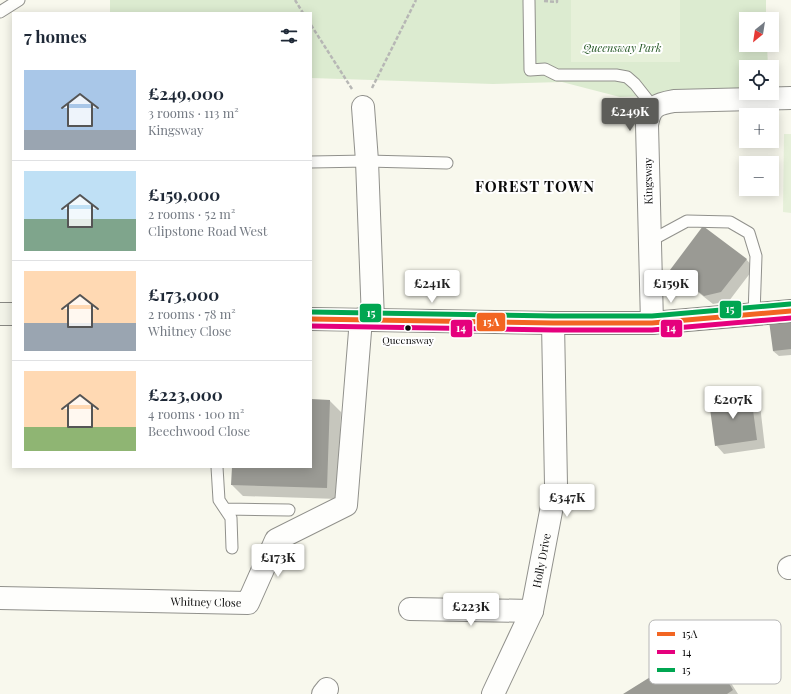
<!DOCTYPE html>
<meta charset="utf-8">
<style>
:root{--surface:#fff;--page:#f2f2f3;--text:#1f2937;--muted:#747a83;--line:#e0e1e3;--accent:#5d5d59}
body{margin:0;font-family:"Playfair Display",serif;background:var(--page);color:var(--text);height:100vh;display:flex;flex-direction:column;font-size:15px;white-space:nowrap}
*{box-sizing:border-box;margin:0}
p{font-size:13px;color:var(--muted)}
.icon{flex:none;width:22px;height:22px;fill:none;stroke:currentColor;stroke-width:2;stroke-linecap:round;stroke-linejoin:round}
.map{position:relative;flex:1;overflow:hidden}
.panel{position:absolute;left:12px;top:12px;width:300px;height:456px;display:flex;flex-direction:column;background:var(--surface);border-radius:0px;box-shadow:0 2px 10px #0003}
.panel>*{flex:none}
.needle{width:26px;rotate:210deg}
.buttons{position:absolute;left:739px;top:12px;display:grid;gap:8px}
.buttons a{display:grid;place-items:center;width:40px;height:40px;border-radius:0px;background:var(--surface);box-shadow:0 2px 10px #0003;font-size:20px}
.price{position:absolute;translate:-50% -34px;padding:0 9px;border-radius:4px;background:#fff;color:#222;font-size:13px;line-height:26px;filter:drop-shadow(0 1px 2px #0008)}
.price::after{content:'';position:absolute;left:50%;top:24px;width:12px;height:9px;margin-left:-6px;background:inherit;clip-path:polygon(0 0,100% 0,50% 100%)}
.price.selected{background:var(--accent);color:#fff}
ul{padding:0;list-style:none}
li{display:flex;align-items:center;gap:12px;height:100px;padding:0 12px}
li+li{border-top:1px solid var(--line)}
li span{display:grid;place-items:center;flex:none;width:112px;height:80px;border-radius:0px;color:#555}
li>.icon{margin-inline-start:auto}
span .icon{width:48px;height:48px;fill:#fffc;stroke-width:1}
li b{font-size:17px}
h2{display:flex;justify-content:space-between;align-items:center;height:48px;padding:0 12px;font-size:17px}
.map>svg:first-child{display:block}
.green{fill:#dcebd0}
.pitch{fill:#e6f0d9}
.shadow{fill:#0003}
.building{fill:#9a9a94}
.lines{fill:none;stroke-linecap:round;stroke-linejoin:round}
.service-casing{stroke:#91918c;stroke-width:13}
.minor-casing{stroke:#91918c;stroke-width:24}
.secondary-casing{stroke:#888883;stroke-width:24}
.path{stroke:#b7b7b5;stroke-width:2.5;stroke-dasharray:4 2;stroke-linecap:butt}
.service{stroke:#fefefc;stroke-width:11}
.minor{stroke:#fefefc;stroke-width:22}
.secondary{stroke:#f2f3e8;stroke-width:22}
.bus-1-casing{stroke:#fff;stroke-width:8}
.bus-2-casing{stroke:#fff;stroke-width:8}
.bus-3-casing{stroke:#fff;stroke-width:8}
.bus-1{stroke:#f26522;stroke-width:5}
.bus-2{stroke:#e5007d;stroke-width:5}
.bus-3{stroke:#00a651;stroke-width:5}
.bus-dot{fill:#0a0a0a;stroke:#fff;stroke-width:1.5}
.labels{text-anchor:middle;stroke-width:4;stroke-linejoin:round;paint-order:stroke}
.bus-label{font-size:10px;fill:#0a0a0a;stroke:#fff}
.park-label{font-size:11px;font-style:italic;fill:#245724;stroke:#fff}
.street-label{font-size:11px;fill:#0a0a0a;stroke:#fff}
.district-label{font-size:15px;font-weight:bold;letter-spacing:1px;fill:#0a0a0a;stroke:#fff}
.key{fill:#fff;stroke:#b6b6b6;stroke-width:1}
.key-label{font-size:11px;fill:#0a0a0a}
.line-badge{stroke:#fff;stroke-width:1.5}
.badge-label{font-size:11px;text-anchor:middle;font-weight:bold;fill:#fff}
</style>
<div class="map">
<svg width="791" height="694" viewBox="0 0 791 694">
<rect width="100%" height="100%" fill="#f8f8ed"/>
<path class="green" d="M110,0h656v19h-20v26h21l1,22h-22v25l-126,5 -58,-15 -69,2 -182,-6v-65h-201z"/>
<path class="pitch" d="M571,0h109v62h-109z
M784,134h7v79l-8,-1z"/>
<path class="shadow" d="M746,259l8,9 -25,33 -16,3 -33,-26 -9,-8z
M791,319v36l-12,1 -6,-5z
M751,396l9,9 5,43 -41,6 -8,-9z
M311,400l19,1 11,11 -3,87 -95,-3 -11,-11 1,-18h78z
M692,652l9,9 5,8 10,-5 8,8 14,22h-113z"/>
<path class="building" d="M703,226l44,33 -26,33 -17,4 -34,-26z
M791,318v31l-18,2 -4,-30z
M751,395l6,45 -42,6 -6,-45z
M311,399l19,1 -3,88 -96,-3 1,-18h79z
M692,651l12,19 12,-8 17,28 -6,4h-104z"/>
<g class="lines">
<defs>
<path id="service" d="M529,1l1,69 15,-1 12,6h59l11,2 8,7 19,24
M0,12l19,-12
M311,162l56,-1 80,2
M650,241l37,-20 43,1 19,11 7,23 -2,59
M217,467l2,33 12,18 1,30
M225,509l64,1"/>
<g id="minor">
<path d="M363,107l4,54 6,159"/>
<path d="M652,323l-5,-198c3,-19 10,-21 27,-24l117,-3"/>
<path d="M789,568l2,-1"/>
<path id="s1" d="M0,598l248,5 28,-63 70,-35 15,-186"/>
<path d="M410,609l122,2"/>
<path d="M323,694l4,-5"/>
<path id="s2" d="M493,694l39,-83 24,-126 -3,-162"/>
</g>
<path id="secondary" d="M0,314h13
M311,319l242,4h99l139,-12"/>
</defs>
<use href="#service" class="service-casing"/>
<use href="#minor" class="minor-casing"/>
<use href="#secondary" class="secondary-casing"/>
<path class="path" d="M295,0l8,13
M544,1l13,1v-2
M311,25l41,64
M372,88l44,-88"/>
<use href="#service" class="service"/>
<use href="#minor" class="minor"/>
<use href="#secondary" class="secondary"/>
<defs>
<path id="bus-1" d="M311,319l242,4h99l139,-12"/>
<path id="bus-2" d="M311,326l242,4h99l139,-12"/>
<path id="bus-3" d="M311,312l242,4h99l138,-12"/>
</defs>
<use href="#bus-1" class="bus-1-casing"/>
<use href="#bus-2" class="bus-2-casing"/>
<use href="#bus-3" class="bus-3-casing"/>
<use href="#bus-1" class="bus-1"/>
<use href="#bus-2" class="bus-2"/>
<use href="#bus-3" class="bus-3"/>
</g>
<circle class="bus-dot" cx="408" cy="328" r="3.5"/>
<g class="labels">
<g class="bus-label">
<text x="408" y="344">Queensway</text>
</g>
<g class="park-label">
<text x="622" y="52">Queensway Park</text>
</g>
<g class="street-label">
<text transform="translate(648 181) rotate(-91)" y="4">Kingsway</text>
<text dy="4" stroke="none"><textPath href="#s2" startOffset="143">Holly Drive</textPath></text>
<text dy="4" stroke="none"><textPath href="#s1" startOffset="206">Whitney Close</textPath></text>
</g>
<g class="district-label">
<text x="535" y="192">FOREST TOWN</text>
</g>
</g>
<rect x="649" y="620" width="132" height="64" rx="6" class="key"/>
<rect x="657" y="632" width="18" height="4" fill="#f26522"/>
<rect x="657" y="650" width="18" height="4" fill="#e5007d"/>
<rect x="657" y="668" width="18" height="4" fill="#00a651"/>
<g class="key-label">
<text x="682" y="638">15A</text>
<text x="682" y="656">14</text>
<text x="682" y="674">15</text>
</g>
<g class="line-badge">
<rect x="719" y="300" width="23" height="19" rx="4" fill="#00a651"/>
<rect x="359" y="303" width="23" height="20" rx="4" fill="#00a651"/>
<rect x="476" y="312" width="30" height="20" rx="4" fill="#f26522"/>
<rect x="660" y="319" width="23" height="19" rx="4" fill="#e5007d"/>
<rect x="450" y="319" width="23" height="19" rx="4" fill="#e5007d"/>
</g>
<g class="badge-label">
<text x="730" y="313">15</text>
<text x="371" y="317">15</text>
<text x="491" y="326">15A</text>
<text x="671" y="332">14</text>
<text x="461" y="332">14</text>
</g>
</svg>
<div class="buttons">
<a><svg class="needle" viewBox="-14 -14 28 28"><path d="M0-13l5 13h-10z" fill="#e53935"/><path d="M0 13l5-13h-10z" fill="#747a83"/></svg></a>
<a><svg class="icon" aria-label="locate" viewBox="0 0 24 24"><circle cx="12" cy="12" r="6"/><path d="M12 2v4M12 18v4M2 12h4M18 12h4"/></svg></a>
<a>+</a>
<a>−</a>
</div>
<b class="price selected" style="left:630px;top:132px">£249K</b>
<b class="price" style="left:432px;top:304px">£241K</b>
<b class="price" style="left:671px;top:304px">£159K</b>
<b class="price" style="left:733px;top:420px">£207K</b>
<b class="price" style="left:567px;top:518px">£347K</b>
<b class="price" style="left:278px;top:578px">£173K</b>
<b class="price" style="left:471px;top:627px">£223K</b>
<section class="panel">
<h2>7 homes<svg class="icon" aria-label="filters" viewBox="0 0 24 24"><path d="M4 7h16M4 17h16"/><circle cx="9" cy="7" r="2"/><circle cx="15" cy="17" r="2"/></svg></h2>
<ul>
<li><span style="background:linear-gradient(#a9c7e8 75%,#9aa5b1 0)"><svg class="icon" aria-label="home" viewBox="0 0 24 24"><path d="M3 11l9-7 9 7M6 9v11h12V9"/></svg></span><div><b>£249,000</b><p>3 rooms · 113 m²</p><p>Kingsway</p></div></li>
<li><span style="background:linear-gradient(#bfe0f5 60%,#7fa58c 0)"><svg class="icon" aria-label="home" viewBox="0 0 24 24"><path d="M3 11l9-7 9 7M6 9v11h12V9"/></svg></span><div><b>£159,000</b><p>2 rooms · 52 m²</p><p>Clipstone Road West</p></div></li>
<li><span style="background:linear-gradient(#ffd9b3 65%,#9aa5b1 0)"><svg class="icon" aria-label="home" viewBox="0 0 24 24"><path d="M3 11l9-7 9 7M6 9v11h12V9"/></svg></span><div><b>£173,000</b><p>2 rooms · 78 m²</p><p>Whitney Close</p></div></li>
<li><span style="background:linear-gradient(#ffd9b3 70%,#8fb573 0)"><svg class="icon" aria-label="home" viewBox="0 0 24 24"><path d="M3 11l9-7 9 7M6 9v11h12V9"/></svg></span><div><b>£223,000</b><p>4 rooms · 100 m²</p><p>Beechwood Close</p></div></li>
</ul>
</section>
</div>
